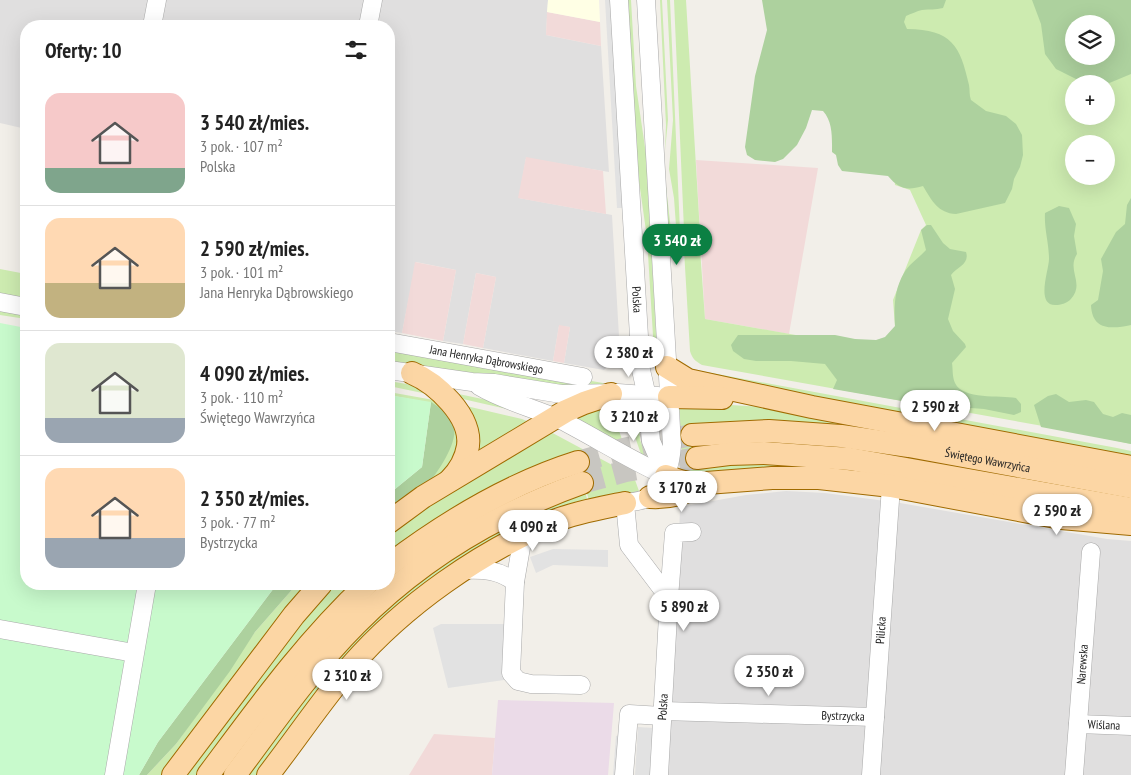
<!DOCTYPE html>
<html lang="pl">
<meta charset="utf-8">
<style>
:root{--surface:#fff;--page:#f2f2f2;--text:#222;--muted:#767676;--line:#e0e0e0;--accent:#0b8043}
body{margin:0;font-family:"PT Sans Narrow",sans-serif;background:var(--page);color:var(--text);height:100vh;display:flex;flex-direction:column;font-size:19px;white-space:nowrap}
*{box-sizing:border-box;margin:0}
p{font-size:16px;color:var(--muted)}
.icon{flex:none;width:28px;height:28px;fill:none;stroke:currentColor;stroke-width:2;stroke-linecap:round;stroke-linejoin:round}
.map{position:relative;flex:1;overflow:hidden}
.sheet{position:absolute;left:20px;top:20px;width:375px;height:570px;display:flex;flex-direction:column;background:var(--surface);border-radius:20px;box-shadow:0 5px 20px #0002}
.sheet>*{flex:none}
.controls{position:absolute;left:1065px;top:15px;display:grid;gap:10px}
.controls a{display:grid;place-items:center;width:50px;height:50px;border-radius:50%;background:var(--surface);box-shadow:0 5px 20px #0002;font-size:25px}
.price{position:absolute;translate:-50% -42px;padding:0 11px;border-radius:18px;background:#fff;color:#222;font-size:16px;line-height:32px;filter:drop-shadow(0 1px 2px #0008)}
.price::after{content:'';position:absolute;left:50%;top:30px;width:15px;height:11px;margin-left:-8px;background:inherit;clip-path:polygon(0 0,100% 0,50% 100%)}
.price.on{background:var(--accent);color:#fff}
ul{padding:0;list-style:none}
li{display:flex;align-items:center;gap:15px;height:125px;padding:0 25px}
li+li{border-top:1px solid var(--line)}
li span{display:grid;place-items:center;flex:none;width:140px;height:100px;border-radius:15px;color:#555}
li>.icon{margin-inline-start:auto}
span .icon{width:60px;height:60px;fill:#fffc;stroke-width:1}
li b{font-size:21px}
h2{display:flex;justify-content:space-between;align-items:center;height:60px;padding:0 25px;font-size:21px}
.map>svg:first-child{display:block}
.residential{fill:#e0dfdf}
.commercial{fill:#f2dad9}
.industrial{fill:#ebdbe8}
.education{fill:#ffffe5}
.grass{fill:#cdebb0;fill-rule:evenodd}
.forest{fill:#add19e;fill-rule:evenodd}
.park{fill:#c8facc}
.parking{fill:#e2e2e2}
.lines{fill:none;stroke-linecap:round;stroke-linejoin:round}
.major-tunnel{stroke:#c8c6c1;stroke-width:22;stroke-dasharray:22 11;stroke-linecap:butt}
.minor-casing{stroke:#a9a9a9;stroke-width:19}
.major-casing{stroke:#a06b00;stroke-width:24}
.minor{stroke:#fff;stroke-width:18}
.major{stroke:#fcd6a4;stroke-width:22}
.labels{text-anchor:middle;stroke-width:4;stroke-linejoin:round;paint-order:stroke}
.street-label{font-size:12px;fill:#222;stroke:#fff}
</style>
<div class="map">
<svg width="1131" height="775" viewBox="0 0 1131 775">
<rect width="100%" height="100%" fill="#f2efe9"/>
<path class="residential" d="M0,0h548l-2,35 55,11 8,126 -83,-14 -7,40 93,17 8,139 -16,16 -40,-7 6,-36 -11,-1 -6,35 -70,-13 13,-71 -20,-4 -13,71 -20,-3 13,-71 -40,-8 -14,71 -13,-2v-305h-363v103l-26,-6z
M786,491l39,2 75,10 207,36 24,2v234h-465l11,-176 3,-92 66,-12z"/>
<path class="commercial" d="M547,12l53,10 1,24 -55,-11z
M526,157l77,14 3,43 -88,-16z
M696,160l122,8 -29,166 -84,-15z
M415,262l41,8 -13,71 -41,-8z
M476,273l20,4 -13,71 -20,-4z
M559,325l11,2 -6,36 -11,-2z
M434,734l61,4 -3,37h-83z"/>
<path class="industrial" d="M498,700l116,3 -6,72h-116z"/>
<path class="education" d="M548,0h51l1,22 -53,-10z"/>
<path class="grass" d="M628,0h3l5,86 10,68 11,198h-3l-7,-114 -10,-71z
M660,0h2l6,120 -3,31 1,-26z
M667,0h3l10,231 -4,-5 -2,-28 -5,-29 4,-49z
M674,0h12l14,233 -3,-3h-13z
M877,0h254v444l-60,-13 -369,-66c-7,-4 -10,-7 -12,-14l-6,-101 16,-1 5,70 192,34 -4,-53 28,-70 5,-5 -16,-35 -15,-5zM1074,24h32v32h-32zM1074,84h32v32h-32zM1074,144h32v32h-32z
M664,169l7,61h-2l-2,-2z
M0,269l26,5v26l-26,-5z
M0,309l26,5v5l-26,-4z
M389,345l214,38 2,4 -56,1 -100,-18 -60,-8z
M685,368l432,80 14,3v8l-285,-53z
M389,381l29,5 14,9 -43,-9z
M389,392l56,10 10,14 5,41 -36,31 17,-24 -10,-61 -42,-8z
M449,392l43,9 23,10 -61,-14z
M682,402l81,5 113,20 -59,15 314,53 -209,-32h-207l119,1 -141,10 -9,-3 -1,-2 -4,-66z
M623,403h15l2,37 7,17 -6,-3z
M462,405l60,14 9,4 -59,35z
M610,405l14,40 -50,-28z
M547,430l82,44 6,6 4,11 -50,10 -12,-46 -188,100v-24z
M585,491l3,12 -132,64 -196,208h-16l64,-84 92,-98 93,-63z
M297,584h15l-148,191h-17l29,-31 79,-112z
M332,584h23l-157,191h-16z"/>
<path class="forest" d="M762,0h184l-3,8c-8,2 -13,1 -21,2 -5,1 -11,4 -16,6l-2,6 3,7c45,1 53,16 62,56 1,5 0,10 2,15l15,11 20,5 10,8 6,11 1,20 -3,12 -6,12 -2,10 -7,14 -49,11c-18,-1 -24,-13 -33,-28 -16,5 -24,3 -35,-10l-46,-5 -4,-6 -2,-10 -4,-3c0,-14 1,-30 -9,-41l-11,-1 -6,18 -9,17 -14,14 -8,3 -20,-2 -8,-5 -2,-8 10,-71 12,-46z
M1032,0h99v74l-24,10h-21l-30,-15 -11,-15 -4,-30zM1074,24h32v32h-32z
M1131,198v127c-19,4 -39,6 -40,-20l7,-5 5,-29 -2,-12 15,-27 9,-8 2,-19z
M1059,206l10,2 7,16 -2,12 3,18c-11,17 9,29 -7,46 -3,3 -10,5 -14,5 -21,1 -7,-35 -7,-46 0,-16 -5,-30 -4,-46z
M927,225h4l12,18 7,6 16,3c4,12 -9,15 -15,23l4,14 -7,30 5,12 12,13 1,3 -14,16c1,6 0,13 3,20 8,17 45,12 61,15l5,6v8l-7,3 -30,-6 -65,-5 -86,-15 4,-9 -12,-16 -34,-3h-35l-12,-2 -11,-8 -2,-6 7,-10h97l20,4 21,1 9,-3 10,-11c-1,-19 -1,-36 9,-53 5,-9 15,-15 22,-23l-5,-20z
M1056,394l13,8 17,-2 8,2 9,12 10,3 9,-4 9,2v29l-90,-17 -7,-22 14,-9z
M431,402c9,6 21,13 23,25 4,17 -19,50 -30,61 -10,10 -24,17 -35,25v-19l33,-27z
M277,584h20l-42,48 -25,39 -54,73 -29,31h-8l19,-33z"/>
<path class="park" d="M0,323l26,5v256h251l-119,158 -19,33h-139z
M389,395l42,7 -9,65 -33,27z"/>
<path class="parking" d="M605,0h7l12,208h-7z
M553,549l55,1v17l-55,-2 -17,8 -6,-16z
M441,624h63v56l-56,8 -15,-60z
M638,727l16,1 -4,47h-15z
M624,734l-3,41h-8l3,-39z"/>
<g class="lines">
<path class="major-tunnel" d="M578,462l45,-13 69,-14
M582,483l44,-12 71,-13"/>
<defs>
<g id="minor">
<path id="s1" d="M619,0l22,370 5,22 5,49 15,35"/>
<path d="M646,0l26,445c-1,16 -7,46 -24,53 -7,3 -16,4 -23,5l4,42 40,53 -10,177"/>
<path d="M152,26l5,-26"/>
<path d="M368,26l5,-26"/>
<path d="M0,302l26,5"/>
<path id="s2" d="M389,342l194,35"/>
<path d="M389,370l83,12 22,1 67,11 57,-1 40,3"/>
<path d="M479,386c25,15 55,22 82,34 35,18 69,40 105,56"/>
<path d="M523,536l-8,46 -4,91 7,8 13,3 50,1"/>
<path d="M464,570c20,-1 35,0 51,12"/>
<path d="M669,598l5,-65 18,-1"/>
<path d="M0,629l134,24"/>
<path id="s3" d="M662,711l213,6"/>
<path id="s4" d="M1078,724l53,2"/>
<path d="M114,775l33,-191"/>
<path d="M624,775l5,-61 33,2"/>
<path id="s5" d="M871,775l20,-289"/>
<path id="s6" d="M1074,775l17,-223"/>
</g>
<g id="major">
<path d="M667,367l21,13 124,27 319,60"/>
<path d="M412,373c24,10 60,43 56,73 -2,12 -9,25 -18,34"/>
<path d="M669,397l53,1"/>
<path id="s7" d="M692,435l77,-4 72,5 68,10 222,41"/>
<path d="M697,458l32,-4 35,-1 86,6 281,50"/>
<path d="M666,476l14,5 13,3 79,-6h47l72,8 170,32 70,6"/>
<path d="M650,497c20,1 35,-3 52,-13"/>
<path d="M389,522l34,-25 143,-86 18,-8 27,-9"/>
<path d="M389,565c57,-43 119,-81 189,-103"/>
<path d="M173,775l121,-160 27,-31"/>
<path d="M208,775c50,-67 98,-134 159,-191"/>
<path d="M235,775c38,-51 75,-105 121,-151 63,-64 142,-111 226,-141"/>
<path d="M268,775c28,-36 54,-75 83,-109 53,-61 129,-114 203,-145 23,-9 47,-13 71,-18"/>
</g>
</defs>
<use href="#minor" class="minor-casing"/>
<use href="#major" class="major-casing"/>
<use href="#minor" class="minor"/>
<use href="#major" class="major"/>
</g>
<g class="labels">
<g class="street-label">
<text dy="4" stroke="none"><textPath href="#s1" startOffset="300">Polska</textPath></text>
<text dy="4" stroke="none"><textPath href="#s2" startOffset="99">Jana Henryka Dąbrowskiego</textPath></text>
<text dy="4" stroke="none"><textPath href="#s7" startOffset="298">Świętego Wawrzyńca</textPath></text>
<text dy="4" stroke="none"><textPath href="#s5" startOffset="145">Pilicka</textPath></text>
<text dy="4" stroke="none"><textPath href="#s6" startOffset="111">Narewska</textPath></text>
<text transform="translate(663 707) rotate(-86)" y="4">Polska</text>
<text dy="4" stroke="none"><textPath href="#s3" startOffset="181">Bystrzycka</textPath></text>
<text dy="4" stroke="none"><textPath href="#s4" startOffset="26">Wiślana</textPath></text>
</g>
</g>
</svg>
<div class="controls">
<a><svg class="icon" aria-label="layers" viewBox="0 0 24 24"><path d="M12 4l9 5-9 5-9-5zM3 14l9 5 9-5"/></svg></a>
<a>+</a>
<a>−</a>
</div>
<b class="price on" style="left:677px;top:266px">3 540 zł</b>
<b class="price" style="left:629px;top:378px">2 380 zł</b>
<b class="price" style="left:935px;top:432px">2 590 zł</b>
<b class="price" style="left:634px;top:442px">3 210 zł</b>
<b class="price" style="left:682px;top:513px">3 170 zł</b>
<b class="price" style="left:1057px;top:536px">2 590 zł</b>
<b class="price" style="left:533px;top:552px">4 090 zł</b>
<b class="price" style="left:684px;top:632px">5 890 zł</b>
<b class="price" style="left:769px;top:697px">2 350 zł</b>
<b class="price" style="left:347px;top:701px">2 310 zł</b>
<section class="sheet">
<h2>Oferty: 10<svg class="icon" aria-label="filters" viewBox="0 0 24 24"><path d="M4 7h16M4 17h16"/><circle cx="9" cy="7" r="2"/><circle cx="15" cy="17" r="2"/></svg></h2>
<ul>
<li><span style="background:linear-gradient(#f6c9c9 75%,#7fa58c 0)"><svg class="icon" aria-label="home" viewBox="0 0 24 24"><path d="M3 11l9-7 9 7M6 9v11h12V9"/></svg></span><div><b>3 540 zł/mies.</b><p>3 pok. · 107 m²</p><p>Polska</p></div></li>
<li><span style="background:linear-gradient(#ffd9b3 65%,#c2b280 0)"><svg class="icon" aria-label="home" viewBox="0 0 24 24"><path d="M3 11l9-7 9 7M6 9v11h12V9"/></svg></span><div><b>2 590 zł/mies.</b><p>3 pok. · 101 m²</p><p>Jana Henryka Dąbrowskiego</p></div></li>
<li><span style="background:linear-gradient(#dfe7d0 75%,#9aa5b1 0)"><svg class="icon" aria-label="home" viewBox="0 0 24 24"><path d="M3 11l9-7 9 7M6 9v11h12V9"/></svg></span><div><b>4 090 zł/mies.</b><p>3 pok. · 110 m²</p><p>Świętego Wawrzyńca</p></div></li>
<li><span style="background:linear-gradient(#ffd9b3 70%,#9aa5b1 0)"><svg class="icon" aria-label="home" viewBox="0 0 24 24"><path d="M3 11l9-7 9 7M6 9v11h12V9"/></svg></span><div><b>2 350 zł/mies.</b><p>3 pok. · 77 m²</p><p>Bystrzycka</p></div></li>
</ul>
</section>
</div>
